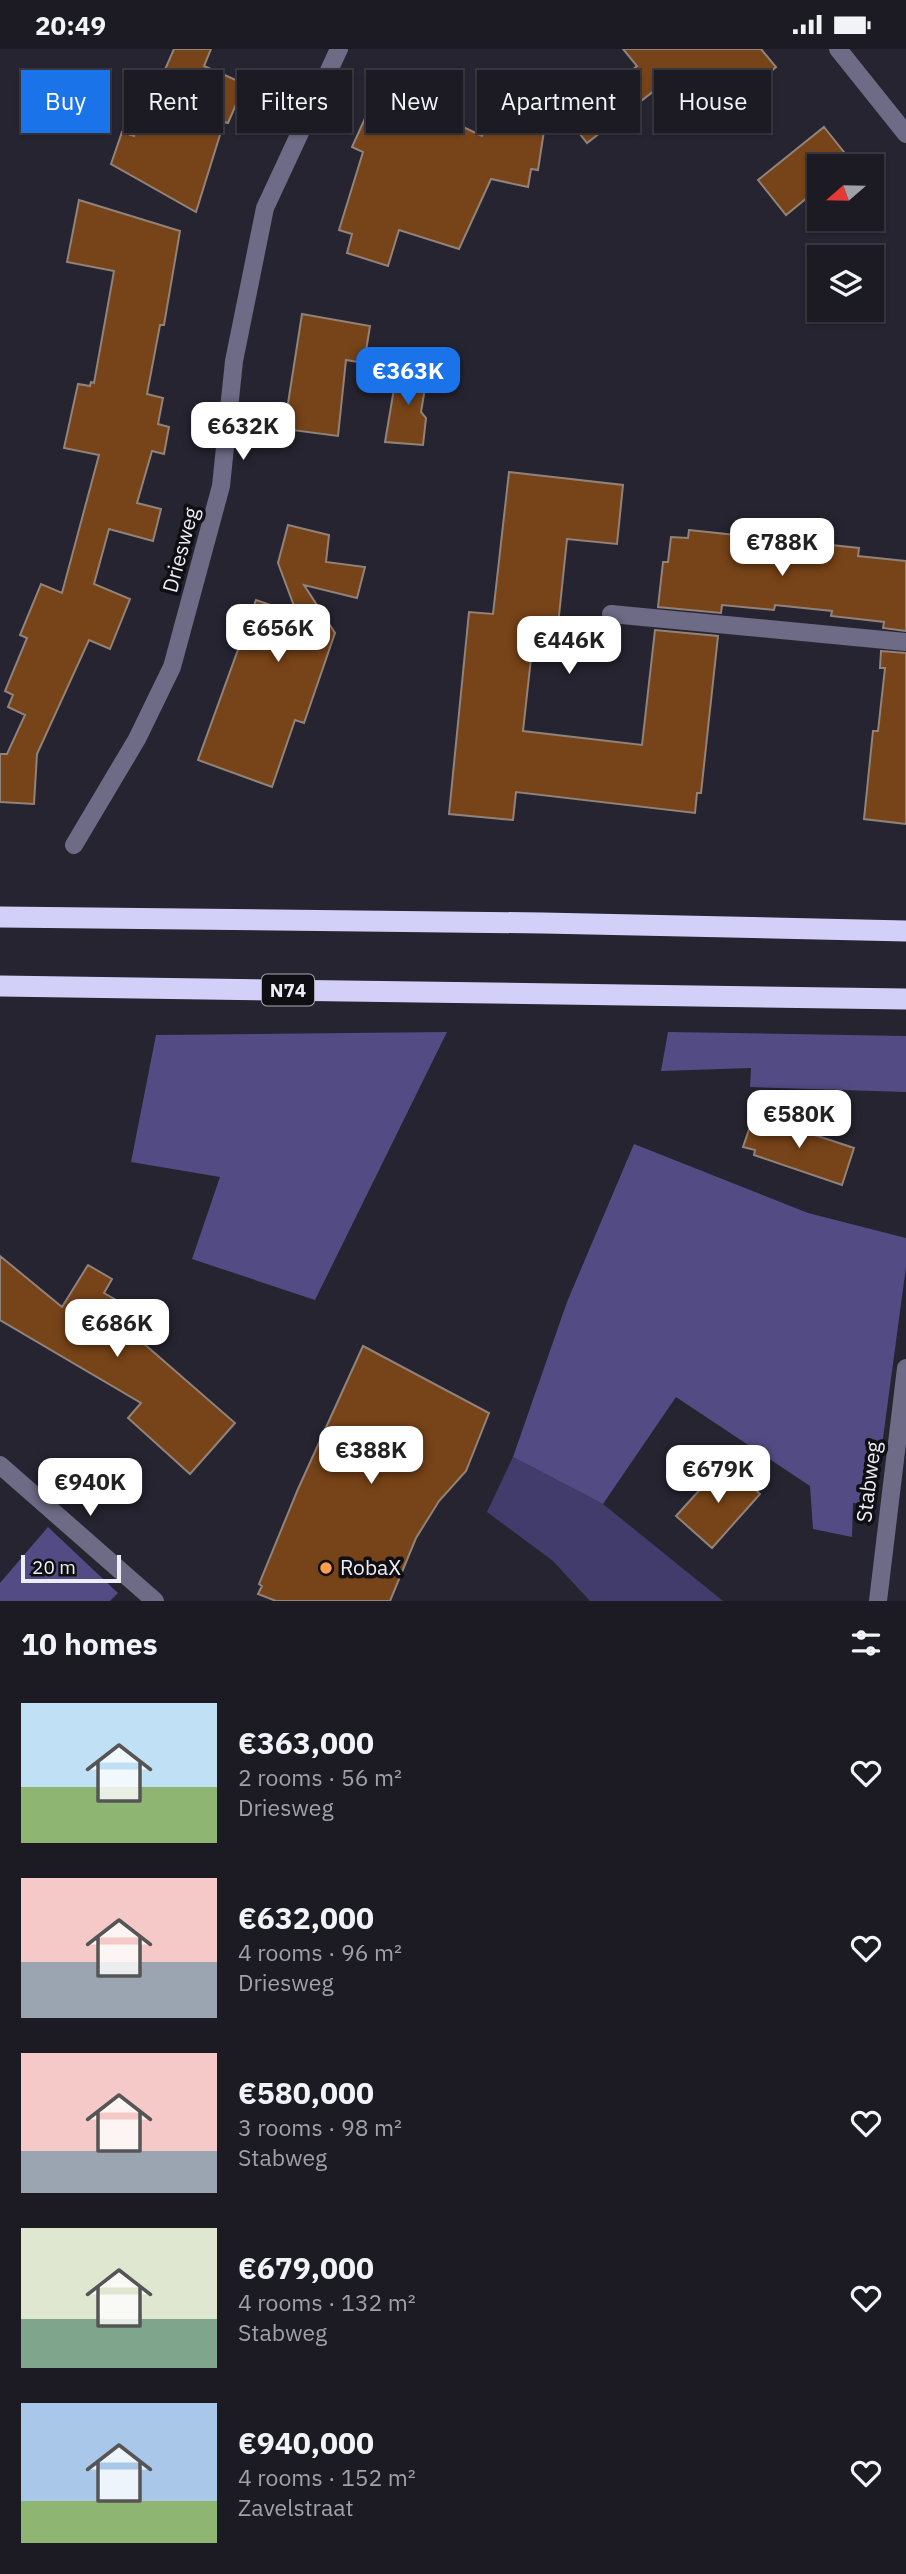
<!DOCTYPE html>
<meta charset="utf-8">
<style>
:root{--surface:#1c1b24;--page:#25242c;--text:#f1f3f6;--muted:#a0a1a6;--line:#3a3941;--accent:#1a73e8}
body{margin:0;font-family:"IBM Plex Sans",sans-serif;background:var(--page);color:var(--text);height:100vh;display:flex;flex-direction:column;font-size:26px;white-space:nowrap}
*{box-sizing:border-box;margin:0}
p{font-size:23px;color:var(--muted)}
.icon{flex:none;width:38px;height:38px;fill:none;stroke:currentColor;stroke-width:2;stroke-linecap:round;stroke-linejoin:round}
.map{position:relative;height:1552px;overflow:hidden}
.sheet{display:flex;flex-direction:column;background:var(--surface);flex:1}
.sheet>*{flex:none}
.top-card{position:absolute;left:21px;top:21px;width:864px;height:63px;display:flex;gap:14px}
.needle{width:46px;rotate:250deg}
.tools{position:absolute;left:807px;top:105px;display:grid;gap:14px}
.tools a{display:grid;place-items:center;width:77px;height:77px;border-radius:0px;background:var(--surface);box-shadow:0 2px 5px #0004,0 0 0 2px var(--line);font-size:35px}
.scale{position:absolute;left:21px;bottom:18px;width:100px;box-sizing:border-box;padding-left:7px;border:4px solid #eeedf5;border-top:0;font-size:19px;line-height:24px;white-space:nowrap;color:#eeedf5;-webkit-text-stroke:5px #0e0e13;paint-order:stroke}
.price{position:absolute;translate:-50% -60px;padding:0 16px;border-radius:14px;background:#fff;color:#222;font-size:23px;line-height:46px;filter:drop-shadow(0 2px 4px #0008)}
.price::after{content:'';position:absolute;left:50%;top:42px;width:21px;height:16px;margin-left:-10px;background:inherit;clip-path:polygon(0 0,100% 0,50% 100%)}
.price.active{background:var(--accent);color:#fff}
ul{padding:0;list-style:none}
li{display:flex;align-items:center;gap:21px;height:175px;padding:0 21px}
li span{display:grid;place-items:center;flex:none;width:196px;height:140px;border-radius:0px;color:#555}
li>.icon{margin-inline-start:auto}
span .icon{width:84px;height:84px;fill:#fffc;stroke-width:1}
li b{font-size:30px}
h2{display:flex;justify-content:space-between;align-items:center;height:84px;padding:0 21px;font-size:30px}
.tag{padding:0 24px;border-radius:0px;background:var(--surface);box-shadow:0 2px 5px #0004,0 0 0 2px var(--line);font-size:24px;line-height:63px}
.tag.active{background:var(--accent);color:#fff}
.status{display:flex;justify-content:space-between;align-items:center;height:49px;padding:0 35px;background:var(--surface);direction:ltr}
.status svg{height:19px;fill:currentColor}
.map>svg:first-child{display:block}
.green{fill:#423c6c}
.forest{fill:#534b84}
.building{fill:#774318;stroke:#91837a;stroke-width:2}
.lines{fill:none;stroke-linecap:round;stroke-linejoin:round}
.minor{stroke:#6d6b85;stroke-width:18}
.highway{stroke:#d2d0f8;stroke-width:21}
.poi-dot{fill:#fc9d52;stroke:#0e0e13;stroke-width:2.5}
.labels{text-anchor:middle;stroke-width:7;stroke-linejoin:round;paint-order:stroke}
.shield{fill:#0e0e13;stroke:#abaab1;stroke-width:2}
.shield-label{font-size:19px;font-weight:bold;fill:#eeedf5}
.street-label{font-size:21px;fill:#eeedf5;stroke:#0e0e13}
.poi-label{font-size:21px;fill:#eeedf5;stroke:#0e0e13;text-anchor:start}
</style>
<div class="status"><b>20:49</b><svg viewBox="0 0 49 12"><path d="M0 12V9h3v3zM5 12V6h3v6zM10 12V3h3v9zM15 12V0h3v12zM26 1h20v11H26zM47 4h2v5h-2z"/></svg></div>
<div class="map">
<svg width="906" height="1552" viewBox="0 0 906 1552">
<rect width="100%" height="100%" fill="#252430"/>
<path class="green" d="M513,1408l90,47 120,97h-133l-37,-40 -66,-49z"/>
<path class="forest" d="M447,983l-132,268 -123,-41 28,-82 -89,-15 25,-127z
M668,983l238,4v56l-156,-5 1,-19 -90,3z
M634,1095l174,69 98,25v29l-32,238 -21,-2 -1,34 -39,-8 -3,-43 -134,-89 -73,107 -90,-47 54,-155z
M48,1478l70,66 -8,8h-110v-18z"/>
<path class="building" d="M174,0h37l-7,17 41,18 -17,39 -4,-1 -28,90 -85,-48 11,-32 12,4 5,-15 3,1z
M623,0h138l15,18 -47,39 -15,-18 -20,15 -22,-26 -85,66 -18,-23 68,-54z
M381,34l21,10 1,-2 21,10 -3,6 61,29 19,-42 45,24 -8,52 -7,-1 -3,18 -37,-8 -32,70 -60,-19 -11,36 -41,-13 5,-19 -13,-4 24,-78 -11,-5z
M824,78l31,39h-36v22l-33,27 -28,-35z
M79,151l101,31 -16,94h-4l-13,69 16,4 -5,26 11,3 -5,27 -12,-3 -15,52 24,6 -8,32 -44,-12 -15,55 36,15 -20,50 -21,-9 -52,114 -3,50 -34,-2v-48h7l18,-39 -17,-8 5,-12 -8,-4 22,-53 -7,-3 21,-51 21,9 37,-138 -35,-7 14,-64 12,2 1,-4 3,1 20,-112 -47,-9z
M302,265l68,12 -6,37 -18,-3 -8,76 -54,-7z
M398,316l30,5 -7,42 5,6 -3,27 -38,-3z
M509,423l114,13 -6,59 -50,-5 -9,86 -23,-3 -12,109 119,14 13,-115 63,6 -17,157h-4l-2,20 -179,-21 -3,28 -64,-6 20,-202 24,2z
M288,476l41,10 -3,27 39,5 -8,31 -53,-13 31,48 -31,90 -9,-3 -23,67 -74,-27 58,-160 41,14 -19,-51z
M689,481l170,18 -1,8 48,5v70l-23,-3 1,-6 -53,-6 1,-5 -57,-6 -1,5 -52,-5 -1,8 -63,-6 5,-45h5l3,-25 17,1z
M881,602l25,2v171l-42,-5 9,-88h5l7,-63h-5z
M754,1066l100,33 -12,37 -88,-30 1,-5 -12,-3z
M0,1207l62,51 26,-42 24,14 -8,14 49,28 -11,21 93,81 -45,51 -62,-56 13,-15 -141,-83z
M363,1297l126,67 -23,58 -27,30 -23,37 -26,63h-114l-18,-7 4,-8 -3,-2 39,-95z
M725,1413l35,32 -48,54 -36,-32z"/>
<g class="lines">
<path class="minor" d="M838,0l68,85
M611,565l295,28
M74,796l63,-106 35,-72 49,-181 13,-125 31,-153 74,-159
M0,1416l155,136
M878,1552l28,-233"/>
<path class="highway" d="M0,868l543,6 363,8
M0,937l906,13"/>
</g>
<circle class="poi-dot" cx="326" cy="1519" r="7"/>
<g class="labels">
<rect class="shield" x="262" y="925.5" width="52" height="31" rx="5"/>
<g class="shield-label">
<text x="288" y="948">N74</text>
</g>
<g class="street-label">
<text transform="translate(181 501) rotate(-75)" y="7">Driesweg</text>
<text transform="translate(869 1433) rotate(-83)" y="7">Stabweg</text>
</g>
<g class="poi-label">
<text x="340" y="1526">RobaX</text>
</g>
</g>
</svg>
<div class="tools">
<a><svg class="needle" viewBox="-14 -14 28 28"><path d="M0-13l5 13h-10z" fill="#e53935"/><path d="M0 13l5-13h-10z" fill="#a0a1a6"/></svg></a>
<a><svg class="icon" aria-label="layers" viewBox="0 0 24 24"><path d="M12 4l9 5-9 5-9-5zM3 14l9 5 9-5"/></svg></a>
</div>
<div class="scale">20 m</div>
<b class="price active" style="left:408px;top:358px">€363K</b>
<b class="price" style="left:243px;top:413px">€632K</b>
<b class="price" style="left:782px;top:529px">€788K</b>
<b class="price" style="left:278px;top:615px">€656K</b>
<b class="price" style="left:569px;top:627px">€446K</b>
<b class="price" style="left:799px;top:1101px">€580K</b>
<b class="price" style="left:117px;top:1310px">€686K</b>
<b class="price" style="left:371px;top:1437px">€388K</b>
<b class="price" style="left:718px;top:1456px">€679K</b>
<b class="price" style="left:90px;top:1469px">€940K</b>
<div class="top-card">
<a class="tag active">Buy</a>
<a class="tag">Rent</a>
<a class="tag">Filters</a>
<a class="tag">New</a>
<a class="tag">Apartment</a>
<a class="tag">House</a>
</div>
</div>
<section class="sheet">
<h2>10 homes<svg class="icon" aria-label="filters" viewBox="0 0 24 24"><path d="M4 7h16M4 17h16"/><circle cx="9" cy="7" r="2"/><circle cx="15" cy="17" r="2"/></svg></h2>
<ul>
<li><span style="background:linear-gradient(#bfe0f5 60%,#8fb573 0)"><svg class="icon" aria-label="home" viewBox="0 0 24 24"><path d="M3 11l9-7 9 7M6 9v11h12V9"/></svg></span><div><b>€363,000</b><p>2 rooms · 56 m²</p><p>Driesweg</p></div><svg class="icon" aria-label="heart" viewBox="0 0 24 24"><path d="M12 20l-8-8c-3-5 5-10 8-4 3-6 11-1 8 4z"/></svg></li>
<li><span style="background:linear-gradient(#f6c9c9 60%,#9aa5b1 0)"><svg class="icon" aria-label="home" viewBox="0 0 24 24"><path d="M3 11l9-7 9 7M6 9v11h12V9"/></svg></span><div><b>€632,000</b><p>4 rooms · 96 m²</p><p>Driesweg</p></div><svg class="icon" aria-label="heart" viewBox="0 0 24 24"><path d="M12 20l-8-8c-3-5 5-10 8-4 3-6 11-1 8 4z"/></svg></li>
<li><span style="background:linear-gradient(#f6c9c9 70%,#9aa5b1 0)"><svg class="icon" aria-label="home" viewBox="0 0 24 24"><path d="M3 11l9-7 9 7M6 9v11h12V9"/></svg></span><div><b>€580,000</b><p>3 rooms · 98 m²</p><p>Stabweg</p></div><svg class="icon" aria-label="heart" viewBox="0 0 24 24"><path d="M12 20l-8-8c-3-5 5-10 8-4 3-6 11-1 8 4z"/></svg></li>
<li><span style="background:linear-gradient(#dfe7d0 65%,#7fa58c 0)"><svg class="icon" aria-label="home" viewBox="0 0 24 24"><path d="M3 11l9-7 9 7M6 9v11h12V9"/></svg></span><div><b>€679,000</b><p>4 rooms · 132 m²</p><p>Stabweg</p></div><svg class="icon" aria-label="heart" viewBox="0 0 24 24"><path d="M12 20l-8-8c-3-5 5-10 8-4 3-6 11-1 8 4z"/></svg></li>
<li><span style="background:linear-gradient(#a9c7e8 70%,#8fb573 0)"><svg class="icon" aria-label="home" viewBox="0 0 24 24"><path d="M3 11l9-7 9 7M6 9v11h12V9"/></svg></span><div><b>€940,000</b><p>4 rooms · 152 m²</p><p>Zavelstraat</p></div><svg class="icon" aria-label="heart" viewBox="0 0 24 24"><path d="M12 20l-8-8c-3-5 5-10 8-4 3-6 11-1 8 4z"/></svg></li>
</ul>
</section>
